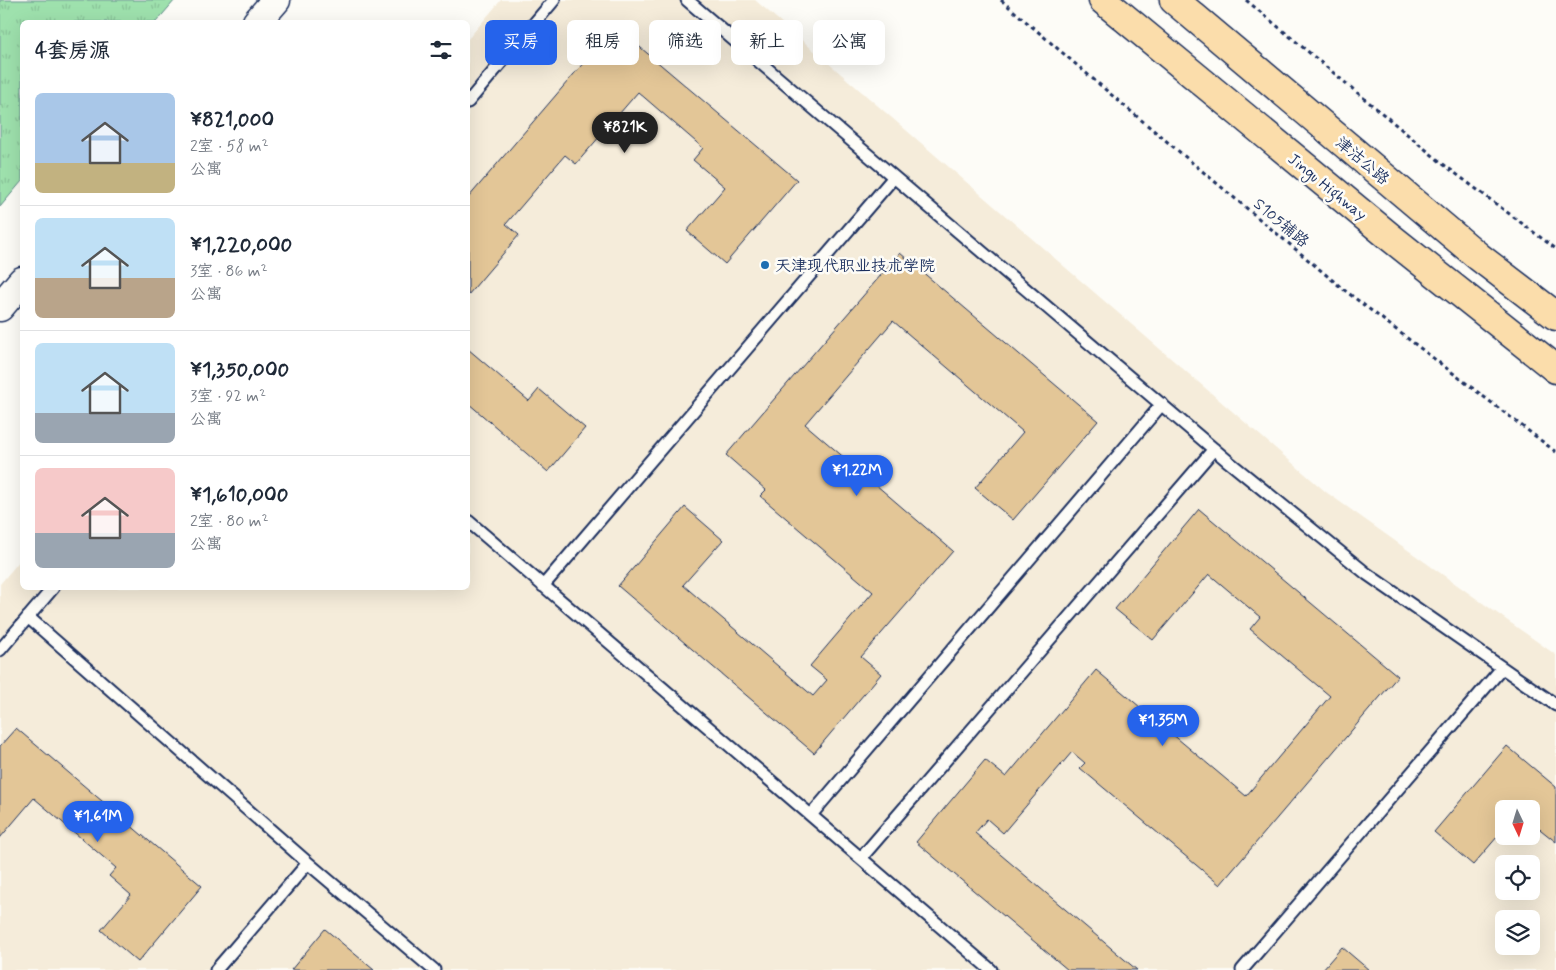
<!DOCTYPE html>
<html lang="zh">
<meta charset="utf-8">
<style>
:root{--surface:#fff;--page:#f6f6f7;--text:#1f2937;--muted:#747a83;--line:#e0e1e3;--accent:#2563eb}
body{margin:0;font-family:Mynerve,"LXGW WenKai TC",sans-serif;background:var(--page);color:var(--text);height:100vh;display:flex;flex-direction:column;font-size:19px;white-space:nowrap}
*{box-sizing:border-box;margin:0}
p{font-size:16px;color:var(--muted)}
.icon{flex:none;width:28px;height:28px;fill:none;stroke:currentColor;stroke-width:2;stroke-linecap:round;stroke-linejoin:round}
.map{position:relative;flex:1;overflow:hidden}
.sheet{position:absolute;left:20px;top:20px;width:450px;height:570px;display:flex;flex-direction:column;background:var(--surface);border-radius:8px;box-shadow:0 5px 20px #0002}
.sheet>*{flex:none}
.hud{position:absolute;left:485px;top:20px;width:475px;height:45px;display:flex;gap:10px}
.needle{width:32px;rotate:176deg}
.tools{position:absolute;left:1495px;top:800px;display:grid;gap:10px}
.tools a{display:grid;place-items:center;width:45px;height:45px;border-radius:8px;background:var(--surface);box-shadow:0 5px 20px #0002;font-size:25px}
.price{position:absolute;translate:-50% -42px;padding:0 11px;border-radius:18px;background:var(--accent);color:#fff;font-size:16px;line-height:32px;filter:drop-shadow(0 1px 2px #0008)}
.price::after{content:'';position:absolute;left:50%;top:30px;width:15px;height:11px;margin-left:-8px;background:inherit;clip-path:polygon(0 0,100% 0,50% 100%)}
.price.current{background:#222;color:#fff}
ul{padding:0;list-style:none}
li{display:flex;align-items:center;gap:15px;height:125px;padding:0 15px}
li+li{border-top:1px solid var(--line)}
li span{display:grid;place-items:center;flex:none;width:140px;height:100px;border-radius:8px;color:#555}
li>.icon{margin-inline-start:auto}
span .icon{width:60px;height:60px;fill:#fffc;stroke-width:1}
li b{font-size:21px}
h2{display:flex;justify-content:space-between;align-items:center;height:60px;padding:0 15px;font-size:21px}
.chip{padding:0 18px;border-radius:8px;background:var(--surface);box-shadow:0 5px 20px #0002;font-size:18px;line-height:45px}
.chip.current{background:var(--accent);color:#fff}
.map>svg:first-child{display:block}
.built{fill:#f5ecda;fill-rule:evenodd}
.park{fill:url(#park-tufts);stroke:#5c8886}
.building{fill:#e3c697;stroke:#1b2f5e}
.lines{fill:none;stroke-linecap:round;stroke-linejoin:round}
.lane-casing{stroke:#1b2f5e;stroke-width:15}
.secondary-casing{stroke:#1b2f5e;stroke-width:31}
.primary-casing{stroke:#1b2f5e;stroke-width:31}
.path{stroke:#1b2f5e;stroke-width:3;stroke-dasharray:4 4;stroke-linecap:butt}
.lane{stroke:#fdfcf7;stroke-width:11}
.secondary{stroke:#fdfcf7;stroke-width:28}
.primary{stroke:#fbddab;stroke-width:28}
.poi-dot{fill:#1f6fb2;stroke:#fdfcf7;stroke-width:2}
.labels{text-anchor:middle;stroke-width:5;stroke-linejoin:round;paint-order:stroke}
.street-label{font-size:16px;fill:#1b2f5e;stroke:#fdfcf7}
.poi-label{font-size:16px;fill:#1b2f5e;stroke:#fdfcf7;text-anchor:start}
</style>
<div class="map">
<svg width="1556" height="970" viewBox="0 0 1556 970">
<defs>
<pattern id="park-tufts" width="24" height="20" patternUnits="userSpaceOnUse" patternTransform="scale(1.25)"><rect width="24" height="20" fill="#9ee1ad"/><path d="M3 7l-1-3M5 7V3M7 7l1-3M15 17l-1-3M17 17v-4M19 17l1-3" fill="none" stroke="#88c197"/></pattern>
</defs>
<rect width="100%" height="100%" fill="#fdfcf7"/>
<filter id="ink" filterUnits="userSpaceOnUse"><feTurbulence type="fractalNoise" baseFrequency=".02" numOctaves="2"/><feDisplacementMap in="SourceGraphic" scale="10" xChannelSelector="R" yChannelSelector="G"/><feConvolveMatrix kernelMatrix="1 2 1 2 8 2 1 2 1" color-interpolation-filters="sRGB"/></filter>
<g filter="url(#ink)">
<path class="built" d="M501,0h254l571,492 230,163v315h-1556v-386l22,-26v30h446v-549zM1504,809h27v27h-27zM1504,864h27v27h-27zM1504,919h27v27h-27z"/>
<path class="park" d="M0,0h175l-19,22h-134v159l-22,26z"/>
<path class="building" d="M615,26l182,154 -72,84 -38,-33 38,-44 -32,-27 10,-12 -65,-56 -62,72 -11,-9 -59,69 13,11 -51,60v-97z
M900,253l198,168 -85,99 -38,-32 48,-56 -130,-111 -88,103 148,127 -92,106 20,17 -67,79 -196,-167 67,-79 38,33 -40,45 130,111 14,-16 -17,-14 63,-74 -113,-96 6,-6 -40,-35z
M468,349l61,52 10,-12 46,39 -37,44 -80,-69z
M1199,509l199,167 -178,209 -140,-117 5,-5 -13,-11 -69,81 -16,-14 -12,14 162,137h-69l-152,-128 69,-82 21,17 90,-107 150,126 84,-100 -80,-67 10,-12 -51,-43 -56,66 -38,-31z
M16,728l186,158 -64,76 -37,-32 30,-35 -22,-19 7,-8 -82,-70 -34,40v-92z
M1507,746l49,41v55l-25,-20v-13h-27v20l-31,36 -39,-33z
M325,929l49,41h-83z
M1342,947l27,23h-47z"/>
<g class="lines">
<defs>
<path id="lane" d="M687,0l207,177 335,285 138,112 189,131
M468,102l86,-102
M468,521l523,449
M543,586l351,-409
M28,617l280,246 126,107
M0,650l53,-62
M811,815l351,-411
M861,858l353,-409
M216,970l92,-107
M1242,970l260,-302"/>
<path id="secondary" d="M257,22l19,-22
M0,307l22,-26"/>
<path id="primary" d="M1103,0l287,237 166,132
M1174,0l305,257 77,59"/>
</defs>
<use href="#lane" class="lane-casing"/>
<use href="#secondary" class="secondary-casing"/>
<use href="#primary" class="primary-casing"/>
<path class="path" d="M1001,0l120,103 222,186 213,163
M1246,0l197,164 113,85"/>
<use href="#lane" class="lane"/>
<use href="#secondary" class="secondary"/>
<use href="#primary" class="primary"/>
</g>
</g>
<circle class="poi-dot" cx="765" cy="265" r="5"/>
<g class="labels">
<g class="street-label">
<text transform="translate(1363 160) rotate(40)" y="6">津沽公路</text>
<text transform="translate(1328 186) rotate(39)" y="6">Jingu Highway</text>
<text transform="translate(1282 222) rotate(40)" y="6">S105辅路</text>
</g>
<g class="poi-label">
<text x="775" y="271">天津现代职业技术学院</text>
</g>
</g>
</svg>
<div class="tools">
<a><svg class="needle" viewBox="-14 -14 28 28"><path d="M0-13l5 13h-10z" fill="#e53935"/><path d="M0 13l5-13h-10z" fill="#747a83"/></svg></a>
<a><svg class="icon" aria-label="locate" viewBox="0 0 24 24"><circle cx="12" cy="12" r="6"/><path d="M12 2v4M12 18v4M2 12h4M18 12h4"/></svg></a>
<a><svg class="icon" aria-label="layers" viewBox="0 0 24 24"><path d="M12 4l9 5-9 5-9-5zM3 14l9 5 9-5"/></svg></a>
</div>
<b class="price current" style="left:625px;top:154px">¥821K</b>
<b class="price" style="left:857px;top:497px">¥1.22M</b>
<b class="price" style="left:1163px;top:747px">¥1.35M</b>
<b class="price" style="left:98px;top:843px">¥1.61M</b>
<div class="hud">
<a class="chip current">买房</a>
<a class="chip">租房</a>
<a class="chip">筛选</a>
<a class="chip">新上</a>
<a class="chip">公寓</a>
</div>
<section class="sheet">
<h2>4套房源<svg class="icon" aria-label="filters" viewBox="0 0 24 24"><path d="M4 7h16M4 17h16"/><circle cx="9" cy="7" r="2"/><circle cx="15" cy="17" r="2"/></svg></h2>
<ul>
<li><span style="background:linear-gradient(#a9c7e8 70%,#c2b280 0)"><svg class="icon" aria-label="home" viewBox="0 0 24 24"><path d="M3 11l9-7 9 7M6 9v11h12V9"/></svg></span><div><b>¥821,000</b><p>2室 · 58 m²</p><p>公寓</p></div></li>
<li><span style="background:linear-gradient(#bfe0f5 60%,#b9a48a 0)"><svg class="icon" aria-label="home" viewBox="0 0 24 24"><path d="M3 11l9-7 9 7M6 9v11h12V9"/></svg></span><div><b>¥1,220,000</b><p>3室 · 86 m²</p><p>公寓</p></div></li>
<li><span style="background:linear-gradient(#bfe0f5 70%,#9aa5b1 0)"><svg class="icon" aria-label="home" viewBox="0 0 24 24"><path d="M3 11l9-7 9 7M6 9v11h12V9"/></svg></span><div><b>¥1,350,000</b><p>3室 · 92 m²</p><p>公寓</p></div></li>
<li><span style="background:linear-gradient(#f6c9c9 65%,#9aa5b1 0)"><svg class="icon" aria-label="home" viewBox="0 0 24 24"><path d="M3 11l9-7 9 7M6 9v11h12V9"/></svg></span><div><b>¥1,610,000</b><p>2室 · 80 m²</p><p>公寓</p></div></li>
</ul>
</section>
</div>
